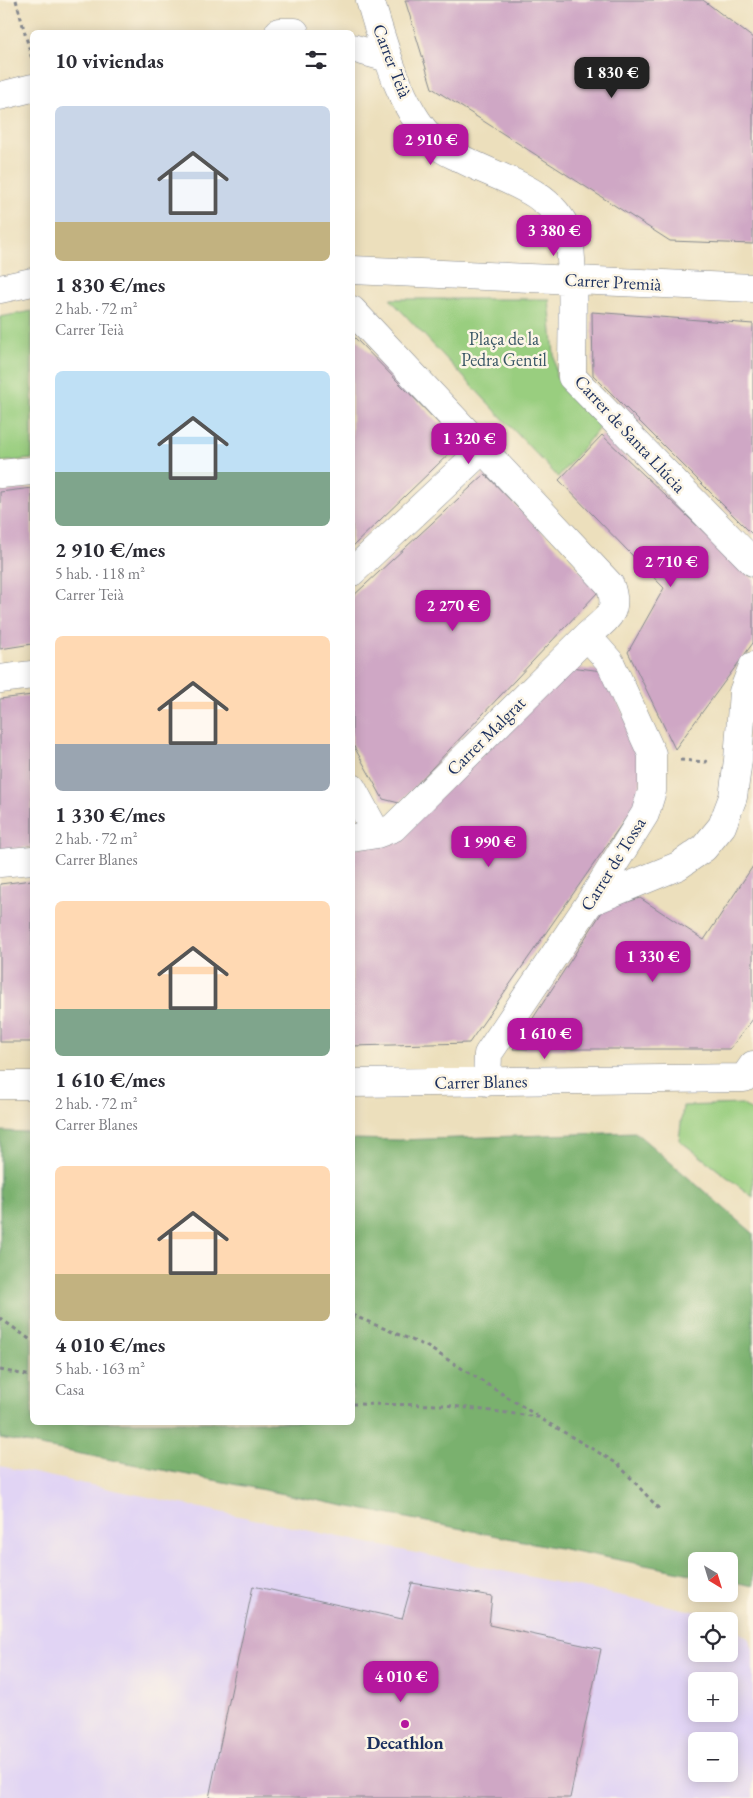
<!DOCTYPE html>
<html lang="es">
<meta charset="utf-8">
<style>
:root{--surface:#fff;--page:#f7f7f7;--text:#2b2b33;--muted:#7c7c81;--accent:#b5179e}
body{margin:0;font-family:"EB Garamond",serif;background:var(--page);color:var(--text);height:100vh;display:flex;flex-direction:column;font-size:19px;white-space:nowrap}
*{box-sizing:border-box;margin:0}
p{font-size:16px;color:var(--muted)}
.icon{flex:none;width:28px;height:28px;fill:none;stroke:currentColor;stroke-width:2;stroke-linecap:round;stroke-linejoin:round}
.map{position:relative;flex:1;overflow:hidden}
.side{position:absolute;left:30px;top:30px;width:325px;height:1395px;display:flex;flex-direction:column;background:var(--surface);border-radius:8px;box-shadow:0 2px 12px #0003}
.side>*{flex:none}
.needle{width:32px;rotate:142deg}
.fabs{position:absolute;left:688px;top:1552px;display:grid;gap:10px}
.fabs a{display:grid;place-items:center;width:50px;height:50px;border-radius:8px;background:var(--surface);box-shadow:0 2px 12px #0003;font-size:25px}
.price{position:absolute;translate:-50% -42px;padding:0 11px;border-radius:10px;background:var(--accent);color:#fff;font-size:16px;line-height:32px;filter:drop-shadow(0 1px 2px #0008)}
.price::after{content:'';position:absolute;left:50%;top:30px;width:15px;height:11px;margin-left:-8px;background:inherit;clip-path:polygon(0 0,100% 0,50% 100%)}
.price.selected{background:#222;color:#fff}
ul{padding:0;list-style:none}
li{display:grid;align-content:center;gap:10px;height:265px;padding:0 25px}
li span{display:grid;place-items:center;height:155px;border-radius:8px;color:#555}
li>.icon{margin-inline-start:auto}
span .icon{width:90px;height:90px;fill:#fffc;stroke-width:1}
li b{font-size:21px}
h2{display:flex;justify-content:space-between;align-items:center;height:60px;padding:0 25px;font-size:21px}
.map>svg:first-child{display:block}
.built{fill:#e1d4f4;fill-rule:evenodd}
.green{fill:#99ce7f;stroke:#5a7e6e}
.forest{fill:#7ab16e;stroke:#4a7066}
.building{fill:#cfa7c5}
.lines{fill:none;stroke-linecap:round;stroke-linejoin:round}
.minor-casing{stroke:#84878d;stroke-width:29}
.path{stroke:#84878d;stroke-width:3;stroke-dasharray:4 4;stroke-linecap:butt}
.minor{stroke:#fff;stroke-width:28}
.poi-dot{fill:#b5179e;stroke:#fcf5e5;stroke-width:2}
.labels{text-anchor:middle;stroke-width:5;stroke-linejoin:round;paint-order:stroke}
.street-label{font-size:18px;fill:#1b2f5e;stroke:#fcf5e5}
.park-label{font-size:18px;fill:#3a5766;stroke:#fcf5e5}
.poi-label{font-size:18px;font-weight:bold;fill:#1b2f5e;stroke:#fcf5e5}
</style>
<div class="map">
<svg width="753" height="1798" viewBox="0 0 753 1798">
<rect width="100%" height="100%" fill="#fcf5e5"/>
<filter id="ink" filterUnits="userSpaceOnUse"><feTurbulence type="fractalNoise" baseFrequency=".02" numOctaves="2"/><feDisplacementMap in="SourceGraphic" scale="10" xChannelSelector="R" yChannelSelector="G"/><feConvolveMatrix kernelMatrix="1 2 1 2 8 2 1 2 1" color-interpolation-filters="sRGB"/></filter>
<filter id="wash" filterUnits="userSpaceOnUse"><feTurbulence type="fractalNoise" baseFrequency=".0096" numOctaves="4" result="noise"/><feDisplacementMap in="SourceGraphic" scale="20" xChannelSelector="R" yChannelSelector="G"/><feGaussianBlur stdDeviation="1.12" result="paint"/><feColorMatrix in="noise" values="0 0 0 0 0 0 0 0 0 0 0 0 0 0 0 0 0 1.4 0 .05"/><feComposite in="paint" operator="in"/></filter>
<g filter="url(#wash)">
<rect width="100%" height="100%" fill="#ecdfbc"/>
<path class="built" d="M0,1466l717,150 7,5h-28v33h33v-29l20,14 4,10v149h-753zM696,1681h33v33h-33zM696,1741h33v33h-33z"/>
<path class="green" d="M390,299h159l7,78 45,49 -43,51z
M32,311v148l-32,3v-145z
M742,1104l11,8v85l-74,-57 4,-34z"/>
<path class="forest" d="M0,1131l32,1v290h320l1,-283 46,1 236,-8 118,101v353l-24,-5v-20h-33v14l-696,-137z"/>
<g id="blocks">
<path class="building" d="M405,0h298l50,38v206l-83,-3 -238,-153z
M592,312l161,12v211l-160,-160z
M352,335l107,109 -107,103z
M602,435l151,144v64l-78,106 -47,-97 36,-64 -105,-108z
M485,474l114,117 -200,212 -16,-4 -31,-56v-146z
M32,488v156l-32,5v-157z
M571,667l31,4 43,86 -8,45 -168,241 -117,3v-198l41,-5z
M32,695v152l-32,3v-151z
M753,866v153l-23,30h-217l91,-140 36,-11 64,42z
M32,880v162h-32v-158z
M412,1583l80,13 -3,29 112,24 -31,149h-361l44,-212 149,33z"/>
</g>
</g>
<g filter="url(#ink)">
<use href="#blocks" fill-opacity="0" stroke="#84878d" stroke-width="1"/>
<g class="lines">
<defs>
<path id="minor" d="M370,0c14,46 31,114 69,146 5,5 13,8 19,11 39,22 91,30 110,75 3,8 2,19 3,27 3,39 1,78 1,118l181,185
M279,32h16
M352,48l36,10
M0,96l32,-8
M352,270l401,18
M0,289l32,-7
M352,310l258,275c10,28 -3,33 -23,51l-194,192 -16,6 -25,4
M0,474l32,-3
M352,572l131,-123
M0,679l32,-4
M352,788l25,46
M0,863l32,-3
M590,902l88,-36 26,-18 18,-22 11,-29 5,-37 5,-68 10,-26
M487,1082l1,-28 102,-152 55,-88 7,-23v-37l-42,-92 -23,-26
M352,1083l392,-5 9,-13
M0,1085h32"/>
</defs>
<use href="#minor" class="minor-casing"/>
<path class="path" d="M16,0l16,59
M680,760l26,2 1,-2
M352,1315l74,31 110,69
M0,1318l32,23
M0,1370l32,6
M352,1404l93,1 93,12 80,47 42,46"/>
<use href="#minor" class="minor"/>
</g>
</g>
<circle class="poi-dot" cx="405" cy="1724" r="5"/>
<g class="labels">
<g class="street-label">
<text transform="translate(392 61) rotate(69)" y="6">Carrer Teià</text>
<text transform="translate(613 282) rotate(3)" y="6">Carrer Premià</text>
<text transform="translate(630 434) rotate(47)" y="6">Carrer de Santa Llúcia</text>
<text transform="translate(486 736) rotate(-45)" y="6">Carrer Malgrat</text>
<text transform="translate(613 864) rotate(-58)" y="6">Carrer de Tossa</text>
<text transform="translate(481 1082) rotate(-1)" y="6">Carrer Blanes</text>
</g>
<g class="park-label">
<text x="504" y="345">Plaça de la<tspan x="504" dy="21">Pedra Gentil</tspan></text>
</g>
<g class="poi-label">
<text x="405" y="1749">Decathlon</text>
</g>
</g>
</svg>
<div class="fabs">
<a><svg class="needle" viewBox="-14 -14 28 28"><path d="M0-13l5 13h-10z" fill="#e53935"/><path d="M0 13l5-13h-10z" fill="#7c7c81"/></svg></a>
<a><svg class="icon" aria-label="locate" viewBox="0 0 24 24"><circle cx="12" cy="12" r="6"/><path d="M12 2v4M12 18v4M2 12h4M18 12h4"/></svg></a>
<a>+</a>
<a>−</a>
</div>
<b class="price selected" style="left:612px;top:99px">1 830 €</b>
<b class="price" style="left:431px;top:166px">2 910 €</b>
<b class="price" style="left:554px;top:257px">3 380 €</b>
<b class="price" style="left:469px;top:465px">1 320 €</b>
<b class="price" style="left:671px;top:588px">2 710 €</b>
<b class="price" style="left:453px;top:632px">2 270 €</b>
<b class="price" style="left:489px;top:868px">1 990 €</b>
<b class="price" style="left:653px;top:983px">1 330 €</b>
<b class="price" style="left:545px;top:1060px">1 610 €</b>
<b class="price" style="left:401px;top:1703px">4 010 €</b>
<section class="side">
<h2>10 viviendas<svg class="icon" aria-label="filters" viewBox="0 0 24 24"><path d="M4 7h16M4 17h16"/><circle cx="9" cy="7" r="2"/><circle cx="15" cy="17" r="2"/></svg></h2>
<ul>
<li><span style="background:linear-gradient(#c9d6e8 75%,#c2b280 0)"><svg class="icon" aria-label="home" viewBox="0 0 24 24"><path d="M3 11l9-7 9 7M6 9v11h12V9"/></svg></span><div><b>1 830 €/mes</b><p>2 hab. · 72 m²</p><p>Carrer Teià</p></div></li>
<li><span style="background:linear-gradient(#bfe0f5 65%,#7fa58c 0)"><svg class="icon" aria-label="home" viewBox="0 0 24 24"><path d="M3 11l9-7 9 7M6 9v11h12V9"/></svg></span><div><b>2 910 €/mes</b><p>5 hab. · 118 m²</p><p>Carrer Teià</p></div></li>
<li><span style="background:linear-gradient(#ffd9b3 70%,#9aa5b1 0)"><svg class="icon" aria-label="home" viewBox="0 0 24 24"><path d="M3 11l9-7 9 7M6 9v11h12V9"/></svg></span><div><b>1 330 €/mes</b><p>2 hab. · 72 m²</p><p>Carrer Blanes</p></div></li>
<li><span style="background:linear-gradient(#ffd9b3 70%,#7fa58c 0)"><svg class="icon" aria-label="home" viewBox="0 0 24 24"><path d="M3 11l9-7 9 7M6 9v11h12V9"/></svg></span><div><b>1 610 €/mes</b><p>2 hab. · 72 m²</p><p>Carrer Blanes</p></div></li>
<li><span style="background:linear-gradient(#ffd9b3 70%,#c2b280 0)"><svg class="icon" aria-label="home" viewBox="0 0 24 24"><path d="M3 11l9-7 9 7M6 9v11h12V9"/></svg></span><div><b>4 010 €/mes</b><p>5 hab. · 163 m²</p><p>Casa</p></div></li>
</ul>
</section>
</div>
